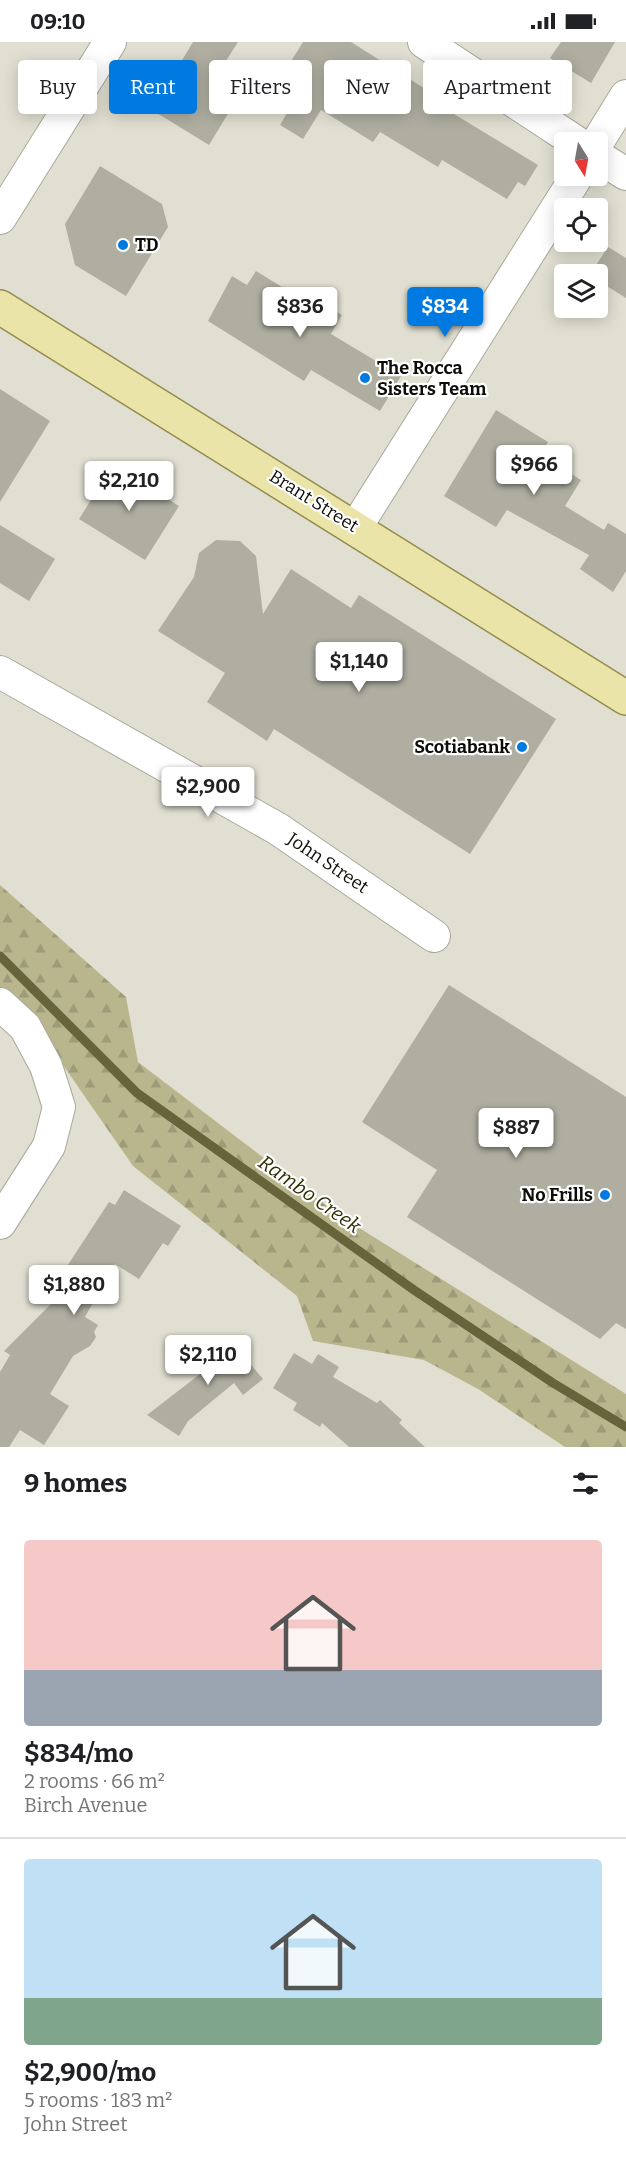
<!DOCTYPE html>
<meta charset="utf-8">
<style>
:root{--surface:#fff;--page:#f6f6f6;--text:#202124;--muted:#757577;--line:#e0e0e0;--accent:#0079e0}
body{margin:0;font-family:Bitter,serif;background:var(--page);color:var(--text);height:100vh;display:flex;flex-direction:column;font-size:22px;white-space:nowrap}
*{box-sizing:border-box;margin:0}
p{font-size:20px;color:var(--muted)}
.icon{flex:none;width:33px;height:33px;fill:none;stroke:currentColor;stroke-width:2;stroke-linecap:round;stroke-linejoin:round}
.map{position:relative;height:1405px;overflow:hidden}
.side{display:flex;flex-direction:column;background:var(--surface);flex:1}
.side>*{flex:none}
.hud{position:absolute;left:18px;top:18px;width:591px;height:54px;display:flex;gap:12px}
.needle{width:39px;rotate:169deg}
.buttons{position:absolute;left:554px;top:90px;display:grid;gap:12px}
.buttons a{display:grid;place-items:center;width:54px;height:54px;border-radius:6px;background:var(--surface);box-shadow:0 3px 15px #0003;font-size:30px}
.price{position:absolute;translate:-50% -51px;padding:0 14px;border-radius:6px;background:#fff;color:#222;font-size:20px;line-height:39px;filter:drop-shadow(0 2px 3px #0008)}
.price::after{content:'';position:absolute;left:50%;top:36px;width:18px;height:14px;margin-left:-9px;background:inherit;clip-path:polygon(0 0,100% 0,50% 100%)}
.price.selected{background:var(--accent);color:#fff}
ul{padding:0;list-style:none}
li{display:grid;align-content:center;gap:12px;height:318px;padding:0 24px}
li+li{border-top:2px solid var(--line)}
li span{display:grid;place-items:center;height:186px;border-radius:6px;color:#555}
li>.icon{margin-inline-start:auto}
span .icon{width:108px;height:108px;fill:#fffc;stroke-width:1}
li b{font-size:26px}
h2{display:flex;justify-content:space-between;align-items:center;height:72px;padding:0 24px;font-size:26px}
.tag{padding:0 21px;border-radius:6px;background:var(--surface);box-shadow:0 3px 15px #0003;font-size:21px;line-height:54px}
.tag.selected{background:var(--accent);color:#fff}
.status{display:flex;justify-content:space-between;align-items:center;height:42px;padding:0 30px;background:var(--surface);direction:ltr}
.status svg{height:16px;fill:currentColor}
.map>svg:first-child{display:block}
.forest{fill:url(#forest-firs)}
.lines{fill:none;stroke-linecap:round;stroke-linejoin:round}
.stream{stroke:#67643c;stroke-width:9}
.building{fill:#afaea1}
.street-casing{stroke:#a9a89b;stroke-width:34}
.primary-casing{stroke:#948d4b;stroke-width:36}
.street{stroke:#fff;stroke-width:32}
.primary{stroke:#ebe4a9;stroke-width:33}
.poi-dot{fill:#0079e0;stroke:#fff;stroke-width:2}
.labels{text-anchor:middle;stroke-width:4.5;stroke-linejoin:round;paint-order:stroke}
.poi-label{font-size:18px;font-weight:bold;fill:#0c0c08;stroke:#fff;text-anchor:start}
.street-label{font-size:18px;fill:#0c0c08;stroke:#fff}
.water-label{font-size:20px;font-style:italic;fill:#312c00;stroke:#fff}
</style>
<div class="status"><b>09:10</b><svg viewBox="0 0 49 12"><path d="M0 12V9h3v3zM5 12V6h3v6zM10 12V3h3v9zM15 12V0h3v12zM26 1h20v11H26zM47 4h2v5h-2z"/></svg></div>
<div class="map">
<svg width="626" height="1405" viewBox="0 0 626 1405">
<defs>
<pattern id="forest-firs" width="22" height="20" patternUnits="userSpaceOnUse" patternTransform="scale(1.5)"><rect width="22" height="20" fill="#b9b68e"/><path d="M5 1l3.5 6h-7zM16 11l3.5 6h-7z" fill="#9e9b79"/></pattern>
</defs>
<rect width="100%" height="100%" fill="#e0dfd1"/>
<path class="forest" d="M0,843l126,112 12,65 202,154 286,178v53h-61l-87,-58 -54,-29 -111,-19 -16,-45 -164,-130 -70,-101 -63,-68z"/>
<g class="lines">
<path class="stream" d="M0,914l137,137 277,197 139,93 73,44"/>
</g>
<path class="building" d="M193,0h45l-23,36 25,16 -31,51 -57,-35z
M303,0h48l106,67 -3,5 84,51 -13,21 -7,-4 -11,17 -65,-39 -4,7 -58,-35 -7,10 -52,-32 -18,29 -23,-14 20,-34 -20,-12z
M561,0h54l-24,41 -41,-25z
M100,124l62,38 6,23 -42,69 -51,-31 -10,-41z
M608,205l18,11v40l-29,-18v-6h-7z
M256,229l47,29 3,-5 36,20 -11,19 70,42 -21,35 -69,-41 -7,11 -96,-60 24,-45 15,9z
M0,347l50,32 -50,81z
M496,368l52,32 -8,13 41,25 -16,26 39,24 4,-7 18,11v37l-13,21 -33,-23 9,-14 -82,-45 -11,17 -52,-31z
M113,423l66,41 -34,54 -66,-41z
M0,483l55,34 -26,42 -29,-18z
M216,498l24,1 16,15 7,58 28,-45 60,39 8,-13 197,124 -86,135 -196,-125 -7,12 -60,-39 18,-29 -67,-42 36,-54 5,-24z
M449,943l177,112v232l-10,-6 -16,16 -193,-122 30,-47 -75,-48z
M124,1148l57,36 -13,20 -5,-3 -24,36 -24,-15 -30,53 13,8 -4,7 2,5 -6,9 -17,10 -23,38 19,12 -25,39 -24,-15 -11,17h-9v-75l10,-17 -6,-4 47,-47 -6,-4 64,-98 6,3z
M226,1293l37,44 -20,16 -9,-12 -46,38 -9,15 -32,-21 70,-54 -10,-12z
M294,1311l18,11 6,-10 21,13 -6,10 44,26 3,-3 22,20 -3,3 26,24h-76l-27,-24 -2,4 -27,-17 4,-7 -24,-15z"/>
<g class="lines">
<defs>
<path id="street" d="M424,0l152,100
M597,101l29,-47
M597,114l29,18
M0,176l110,-176
M356,485l221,-351
M0,630l278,157 156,107
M0,962l25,23 21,39 13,41 -10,39 -49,77"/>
<path id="primary" d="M0,265l626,391"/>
</defs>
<use href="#street" class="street-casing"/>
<use href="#primary" class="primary-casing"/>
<use href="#street" class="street"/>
<use href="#primary" class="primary"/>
</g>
<g class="poi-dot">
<circle cx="123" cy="203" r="6"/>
<circle cx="365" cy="336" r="6"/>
<circle cx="522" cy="705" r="6"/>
<circle cx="605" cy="1153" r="6"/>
</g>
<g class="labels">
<g class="poi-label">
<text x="135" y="209">TD</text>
<text x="377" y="332">The Rocca<tspan x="377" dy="21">Sisters Team</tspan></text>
<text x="510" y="711" text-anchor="end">Scotiabank</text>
<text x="593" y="1159" text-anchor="end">No Frills</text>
</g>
<g class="street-label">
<text transform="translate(314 459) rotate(32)" y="6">Brant Street</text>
<text transform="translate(328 821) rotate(34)" y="6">John Street</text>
</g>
<g class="water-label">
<text transform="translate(310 1152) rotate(35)" y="7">Rambo Creek</text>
</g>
</g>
</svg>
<div class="buttons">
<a><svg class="needle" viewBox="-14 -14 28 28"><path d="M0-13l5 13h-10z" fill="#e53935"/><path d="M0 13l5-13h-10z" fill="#757577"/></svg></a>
<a><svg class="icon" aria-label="locate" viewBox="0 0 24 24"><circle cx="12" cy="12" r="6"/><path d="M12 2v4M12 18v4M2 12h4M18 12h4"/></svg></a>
<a><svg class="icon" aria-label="layers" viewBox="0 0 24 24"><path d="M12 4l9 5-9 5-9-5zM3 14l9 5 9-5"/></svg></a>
</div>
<b class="price" style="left:300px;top:296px">$836</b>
<b class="price selected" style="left:445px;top:296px">$834</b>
<b class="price" style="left:534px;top:454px">$966</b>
<b class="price" style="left:129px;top:470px">$2,210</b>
<b class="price" style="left:359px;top:651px">$1,140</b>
<b class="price" style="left:208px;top:776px">$2,900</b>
<b class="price" style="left:516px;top:1117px">$887</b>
<b class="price" style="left:74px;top:1274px">$1,880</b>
<b class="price" style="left:208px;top:1344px">$2,110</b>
<div class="hud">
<a class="tag">Buy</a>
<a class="tag selected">Rent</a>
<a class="tag">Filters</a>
<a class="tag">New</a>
<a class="tag">Apartment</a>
</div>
</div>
<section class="side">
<h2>9 homes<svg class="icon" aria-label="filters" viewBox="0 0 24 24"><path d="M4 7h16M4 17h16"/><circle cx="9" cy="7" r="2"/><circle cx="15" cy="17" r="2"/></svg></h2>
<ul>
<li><span style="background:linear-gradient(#f6c9c9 70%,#9aa5b1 0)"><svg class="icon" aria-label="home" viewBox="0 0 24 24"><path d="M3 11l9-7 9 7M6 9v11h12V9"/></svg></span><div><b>$834/mo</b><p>2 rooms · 66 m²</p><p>Birch Avenue</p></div></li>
<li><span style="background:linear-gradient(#bfe0f5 75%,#7fa58c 0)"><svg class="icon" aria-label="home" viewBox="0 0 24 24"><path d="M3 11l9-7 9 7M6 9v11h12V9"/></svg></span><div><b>$2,900/mo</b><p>5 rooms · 183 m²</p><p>John Street</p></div></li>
</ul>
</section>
